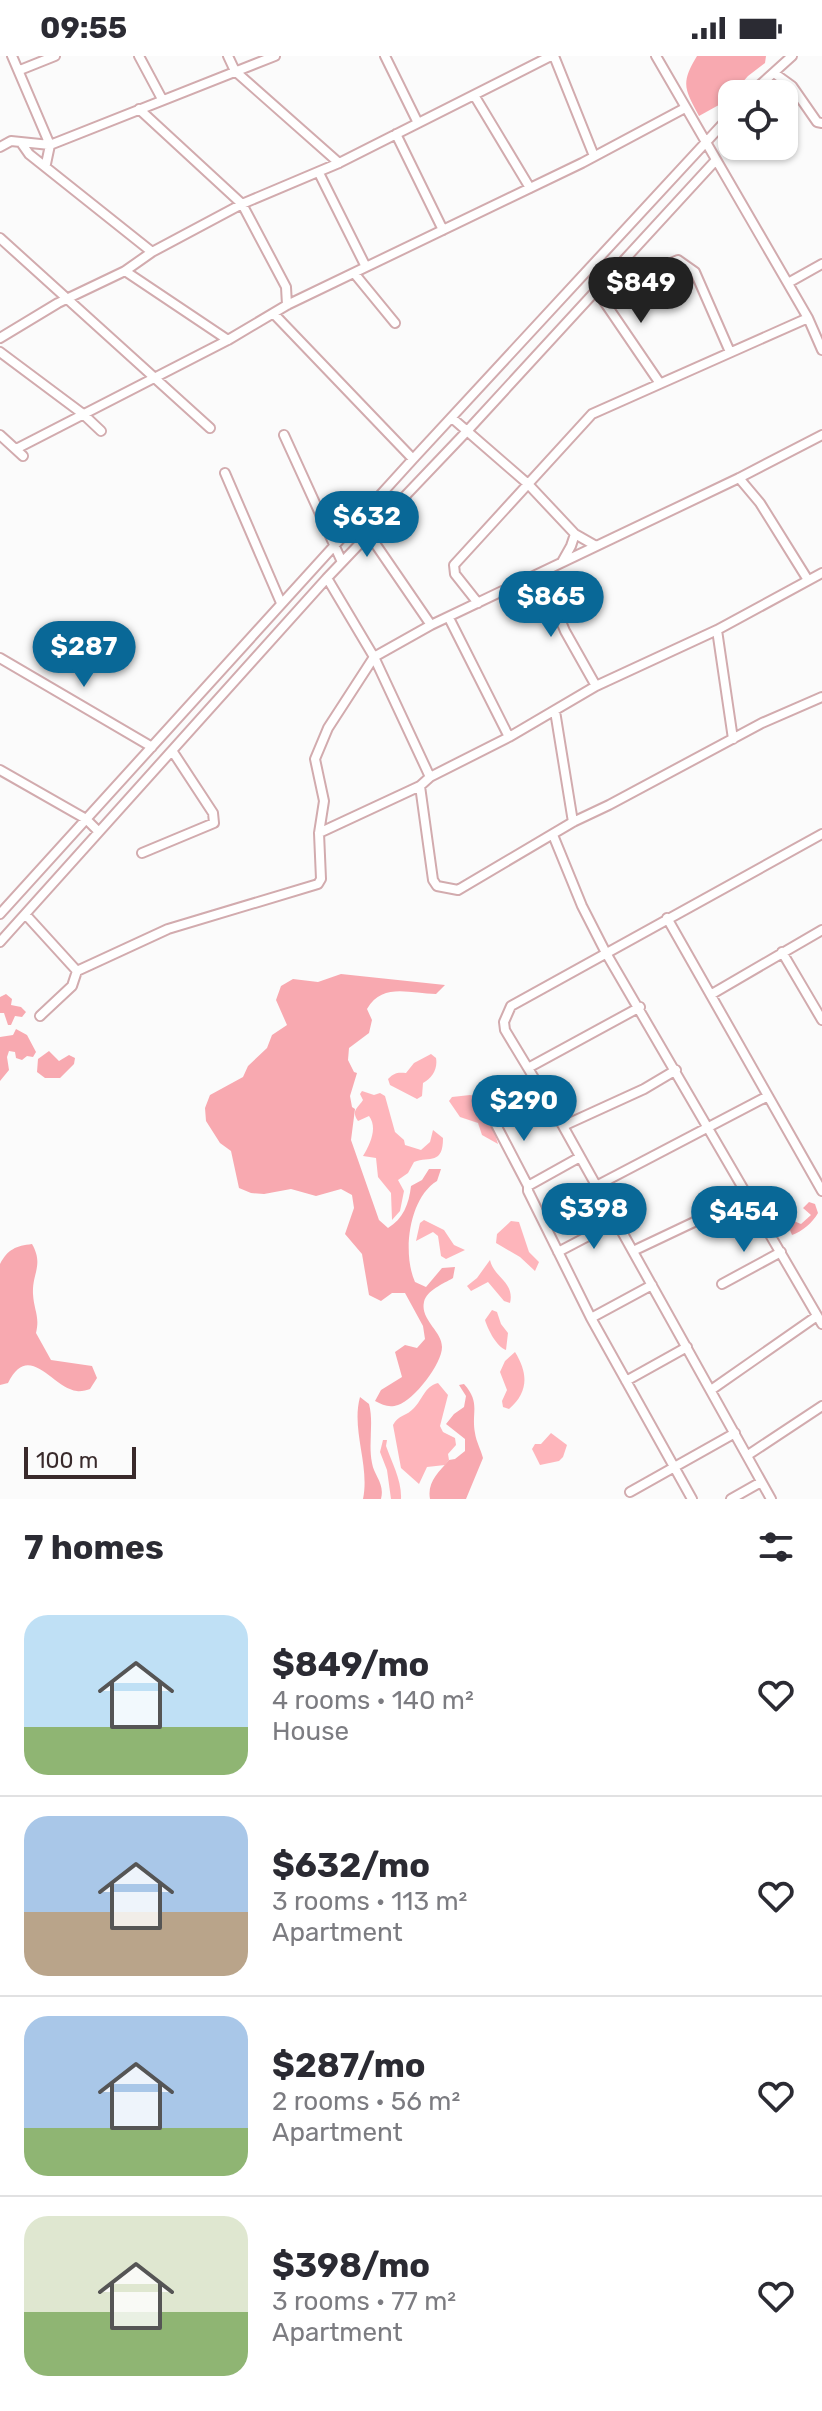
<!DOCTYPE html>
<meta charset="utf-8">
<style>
:root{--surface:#fff;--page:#f2f2f3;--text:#2b2b33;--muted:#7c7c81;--line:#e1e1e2;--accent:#096897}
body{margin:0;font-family:Rubik,sans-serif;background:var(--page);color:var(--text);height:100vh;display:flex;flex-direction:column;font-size:30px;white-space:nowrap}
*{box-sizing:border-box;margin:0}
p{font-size:26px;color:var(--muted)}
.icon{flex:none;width:44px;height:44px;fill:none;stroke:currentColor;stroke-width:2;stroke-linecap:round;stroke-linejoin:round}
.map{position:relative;height:1443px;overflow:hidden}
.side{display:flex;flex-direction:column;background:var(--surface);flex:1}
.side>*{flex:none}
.controls{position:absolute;left:718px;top:24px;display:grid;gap:16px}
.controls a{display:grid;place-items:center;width:80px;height:80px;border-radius:16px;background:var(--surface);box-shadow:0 2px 6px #0004;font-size:40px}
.scale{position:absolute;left:24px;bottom:20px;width:112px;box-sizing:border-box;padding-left:8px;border:4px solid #392a2b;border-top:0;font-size:22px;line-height:28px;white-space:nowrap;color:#392a2b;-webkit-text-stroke:6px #fbfbfb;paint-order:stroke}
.price{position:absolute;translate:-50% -68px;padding:0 18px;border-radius:28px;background:var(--accent);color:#fff;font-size:26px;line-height:52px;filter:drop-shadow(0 2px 4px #0008)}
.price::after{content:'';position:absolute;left:50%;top:48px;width:24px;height:18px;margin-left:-12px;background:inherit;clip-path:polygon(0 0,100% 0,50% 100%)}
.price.on{background:#222;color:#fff}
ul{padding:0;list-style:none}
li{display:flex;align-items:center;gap:24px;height:200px;padding:0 24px}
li+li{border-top:2px solid var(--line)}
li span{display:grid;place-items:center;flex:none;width:224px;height:160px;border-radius:24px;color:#555}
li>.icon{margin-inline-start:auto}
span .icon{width:96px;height:96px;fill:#fffc;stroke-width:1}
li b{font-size:34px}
h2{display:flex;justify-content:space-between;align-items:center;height:96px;padding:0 24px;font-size:34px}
.status{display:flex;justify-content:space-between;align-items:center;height:56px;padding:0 40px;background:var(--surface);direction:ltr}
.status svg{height:22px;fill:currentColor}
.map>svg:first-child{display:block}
.green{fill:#feb5bb}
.forest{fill:#f8a9b0}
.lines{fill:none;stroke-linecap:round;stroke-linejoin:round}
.minor-casing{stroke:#d2abae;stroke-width:12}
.minor{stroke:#fff;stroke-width:8}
</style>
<div class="status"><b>09:55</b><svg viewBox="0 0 49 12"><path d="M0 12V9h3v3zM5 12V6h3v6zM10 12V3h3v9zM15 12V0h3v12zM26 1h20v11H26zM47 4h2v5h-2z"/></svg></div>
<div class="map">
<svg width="822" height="1443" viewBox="0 0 822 1443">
<rect width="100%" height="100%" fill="#fbfbfb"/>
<path class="green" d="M431,998l5,4c2,11 -4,20 -13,25l-1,13 -5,3 -27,-14 -2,-6c6,-6 9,-7 18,-6l8,-10z
M362,1035l12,4 6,-2 5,3 10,36 9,8 1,5 16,5 9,-8 3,-12 10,8c0,27 -13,18 -29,24l-6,11 -10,7 6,11 -4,20 -8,9 -1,-27 -13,-16 -2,-19 -13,-2c7,-12 15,-28 6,-40l-11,5c-7,-10 -1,-12 5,-21l-3,-6z
M470,1039l12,2 4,5 12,42 -16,-9 -4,-12 -18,-6 -11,-16 3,-4z
M424,1164l20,10 10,15 11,5 -19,9 -5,-3 -3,-20 -5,-4 -17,9 4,-18z
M511,1165l8,1 10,30 10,10 -4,9 -15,-14 -24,-14 1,-9z
M490,1204c4,18 25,22 20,43l-6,-2 -16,-19 -17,9 -4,-5 10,-8z
M492,1254l5,2 4,12 7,9 -2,17c-9,-3 -18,-20 -21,-30z
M515,1296c13,21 14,40 -6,57l-6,-2 -1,-6 5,-11 -7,-18 5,-11z
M438,1327l10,12 -8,31 3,6 12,6 1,7 -8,9 1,6 -4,5 -18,2 -8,17 -18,-16 -8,-43c5,-10 14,-9 21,-17 9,-9 10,-21 24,-25z
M551,1377l16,12 -4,12 -4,4 -19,4 -8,-16 3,-5h6z
M383,1384h4l-1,6c6,17 16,35 15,53h-10l-4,-29 -7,-18z"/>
<path class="forest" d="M697,0h69l-1,7 -17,13 -22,25 -27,15c-14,-27 -19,-32 -2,-60z
M341,918l104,11 -9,9c-26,0 -53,-12 -69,15l5,11 -3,13 -20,15 -1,12 6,12 3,1 -7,23 2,11 3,2 -4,31 28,80 9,8c15,-9 21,-24 23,-42l11,-6 7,-11h12l-4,12c-28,17 -35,72 -22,101l11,5 16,-19 13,-1 -2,11c-10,6 -26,12 -29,24 -4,18 18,29 18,45 0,17 -28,53 -44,58 -9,3 -15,0 -23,-4l6,-11 21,-13 -7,-25 10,-7 12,3 8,-9 -2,-13 -18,-33h-13l-11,8 -12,-6 -7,-41 -17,-20 9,-26 -2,-13 -11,-6 -25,7 -25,-7 -27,5 -13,-1 -12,-5 -8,-37 -11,-8 -14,-22 -1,-13 5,-13 33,-18 5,-11 19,-18 5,-13 15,-10 -11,-25 5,-14 12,-7 25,3z
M6,938l6,5 -1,6 10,2 5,5 -4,5 -7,-1 -4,9h-3l-4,-12h-4v-16z
M16,973l11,6 9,17 -3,5 -6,-1 -5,4 -6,-2 -1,-6 -6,-1 -2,6 2,13 -9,11v-44l13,-2z
M49,995l10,10 10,-6 6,3 -1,6 -14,14h-15l-8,-6 1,-13z
M809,1146l6,2 3,9c-5,9 -16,19 -26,22l-2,-5 -6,-2 -7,5 -3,-2v-6l-6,1 -5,-7 4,-4 11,9 11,-5 12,5 10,-9 -8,-7z
M32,1188c12,21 0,29 1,50 1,17 7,22 3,39l15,27 41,6 5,12 -7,11c-3,1 -10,3 -13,2 -25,-3 -48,-51 -69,-8l-8,2v-121c8,-15 16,-18 32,-20z
M464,1328c17,19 7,28 11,49 1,8 6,17 8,25l-17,41h-36c-3,-17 8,-26 19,-39l6,-1 10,-8v-12l-19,-15 8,-10 10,-7 2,-11 -7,-11z
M360,1341l9,7c5,19 -1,39 3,59 2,13 13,20 9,36h-18c7,-34 -12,-69 -3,-102z"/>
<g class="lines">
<defs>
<path id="minor" d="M12,0l38,89 -4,19
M139,0l23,43
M228,0l7,15 104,92
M385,0l33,67
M554,0l40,100
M656,0l152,262 14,32
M20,14l35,-14
M774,17l18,13 25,36 5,1
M750,38l42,-38
M474,39l56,93
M139,53l103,95 44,83 1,18
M396,78l47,96
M22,88l7,10 123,98
M0,91l11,-6 39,4 225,-89
M319,117l47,94
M0,182l210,190
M125,215l103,69
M354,217l41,50
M788,227l34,-19
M599,238l60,88
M602,240l14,-10 62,-26 17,12 35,80
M274,258l139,145
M0,282l58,-35 67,-32 27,-19 90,-48 97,-41 212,-107
M0,296l83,62 18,17
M452,362l76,66 47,50 21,12
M0,379l23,21
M284,379l58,127
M16,393l212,-109 59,-35 295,-142 103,-55
M225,417l56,130
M739,422l21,25 48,77
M359,464l72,105
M562,506l9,-16 4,-12
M541,517l24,58 31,55
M327,522l47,79 56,120
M478,547l-23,-29 -1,-9 138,-151 216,-96
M449,562l60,119
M717,574l16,109
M0,602l152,89
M555,655l18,111
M0,714l86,49 12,12
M420,730l13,94 4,6 21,4 115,-68 36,-17 153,-82 60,-26
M319,777l101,-47 10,-9 79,-40 87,-51 121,-56 105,-57
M553,779l29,71 24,47 216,371
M142,797l72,-30 -1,-10 -40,-61
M0,858l413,-455 319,-345
M26,859l51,56 91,-42 150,-45 3,-5 -2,-46 5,-32 -9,-42 13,-31 46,-71 57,-32 308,-147 83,-43
M667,862l155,273
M0,886l327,-364 141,-148 248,-270
M782,896l40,68
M712,938l110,-64
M40,960l32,-30 5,-15
M528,1012l112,-61
M537,1027l-46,28 2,8 35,67v5l63,127 101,181
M563,1070l81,-37 32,-19
M528,1130l52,-29
M596,1130l172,-90
M633,1195l116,-55
M558,1196l57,-30
M722,1228l59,-32
M591,1262l61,-33
M626,1325l61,-34
M711,1334l106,-74
M748,1399l74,-49
M630,1436l105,-59
M731,1443l30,-17
M771,1443l-208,-373 -58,-96 -1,-8 7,-16 311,-172"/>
</defs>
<use href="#minor" class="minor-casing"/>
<use href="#minor" class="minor"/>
</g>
</svg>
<div class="controls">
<a><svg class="icon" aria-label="locate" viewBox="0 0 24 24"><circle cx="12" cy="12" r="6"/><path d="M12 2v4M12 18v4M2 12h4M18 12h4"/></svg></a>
</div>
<div class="scale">100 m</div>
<b class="price on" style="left:641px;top:269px">$849</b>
<b class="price" style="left:367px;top:503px">$632</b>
<b class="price" style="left:551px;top:583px">$865</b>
<b class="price" style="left:84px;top:633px">$287</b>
<b class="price" style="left:524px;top:1087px">$290</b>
<b class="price" style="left:594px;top:1195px">$398</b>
<b class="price" style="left:744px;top:1198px">$454</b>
</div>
<section class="side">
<h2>7 homes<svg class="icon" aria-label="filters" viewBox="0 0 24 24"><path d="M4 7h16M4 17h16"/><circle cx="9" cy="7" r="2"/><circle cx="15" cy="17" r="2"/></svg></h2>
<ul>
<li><span style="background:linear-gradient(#bfe0f5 70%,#8fb573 0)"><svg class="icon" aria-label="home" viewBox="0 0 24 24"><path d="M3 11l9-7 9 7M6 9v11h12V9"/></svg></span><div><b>$849/mo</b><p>4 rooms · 140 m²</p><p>House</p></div><svg class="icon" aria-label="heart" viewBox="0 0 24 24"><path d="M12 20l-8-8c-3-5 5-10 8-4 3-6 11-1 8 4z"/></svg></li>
<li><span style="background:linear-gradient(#a9c7e8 60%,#b9a48a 0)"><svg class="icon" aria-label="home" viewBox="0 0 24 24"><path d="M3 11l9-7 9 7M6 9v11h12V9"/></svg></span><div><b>$632/mo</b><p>3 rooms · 113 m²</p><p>Apartment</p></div><svg class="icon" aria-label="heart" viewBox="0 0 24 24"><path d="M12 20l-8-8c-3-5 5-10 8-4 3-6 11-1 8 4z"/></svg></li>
<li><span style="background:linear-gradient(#a9c7e8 70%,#8fb573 0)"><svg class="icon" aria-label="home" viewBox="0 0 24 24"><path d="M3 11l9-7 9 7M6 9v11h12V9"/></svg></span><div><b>$287/mo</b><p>2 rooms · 56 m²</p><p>Apartment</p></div><svg class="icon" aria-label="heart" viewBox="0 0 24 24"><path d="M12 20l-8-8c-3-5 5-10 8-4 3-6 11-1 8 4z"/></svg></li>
<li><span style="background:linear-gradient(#dfe7d0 60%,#8fb573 0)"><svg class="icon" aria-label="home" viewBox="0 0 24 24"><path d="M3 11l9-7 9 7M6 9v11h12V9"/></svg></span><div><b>$398/mo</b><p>3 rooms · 77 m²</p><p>Apartment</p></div><svg class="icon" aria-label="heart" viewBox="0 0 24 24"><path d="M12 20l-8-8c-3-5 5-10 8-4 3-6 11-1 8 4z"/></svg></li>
</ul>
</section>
